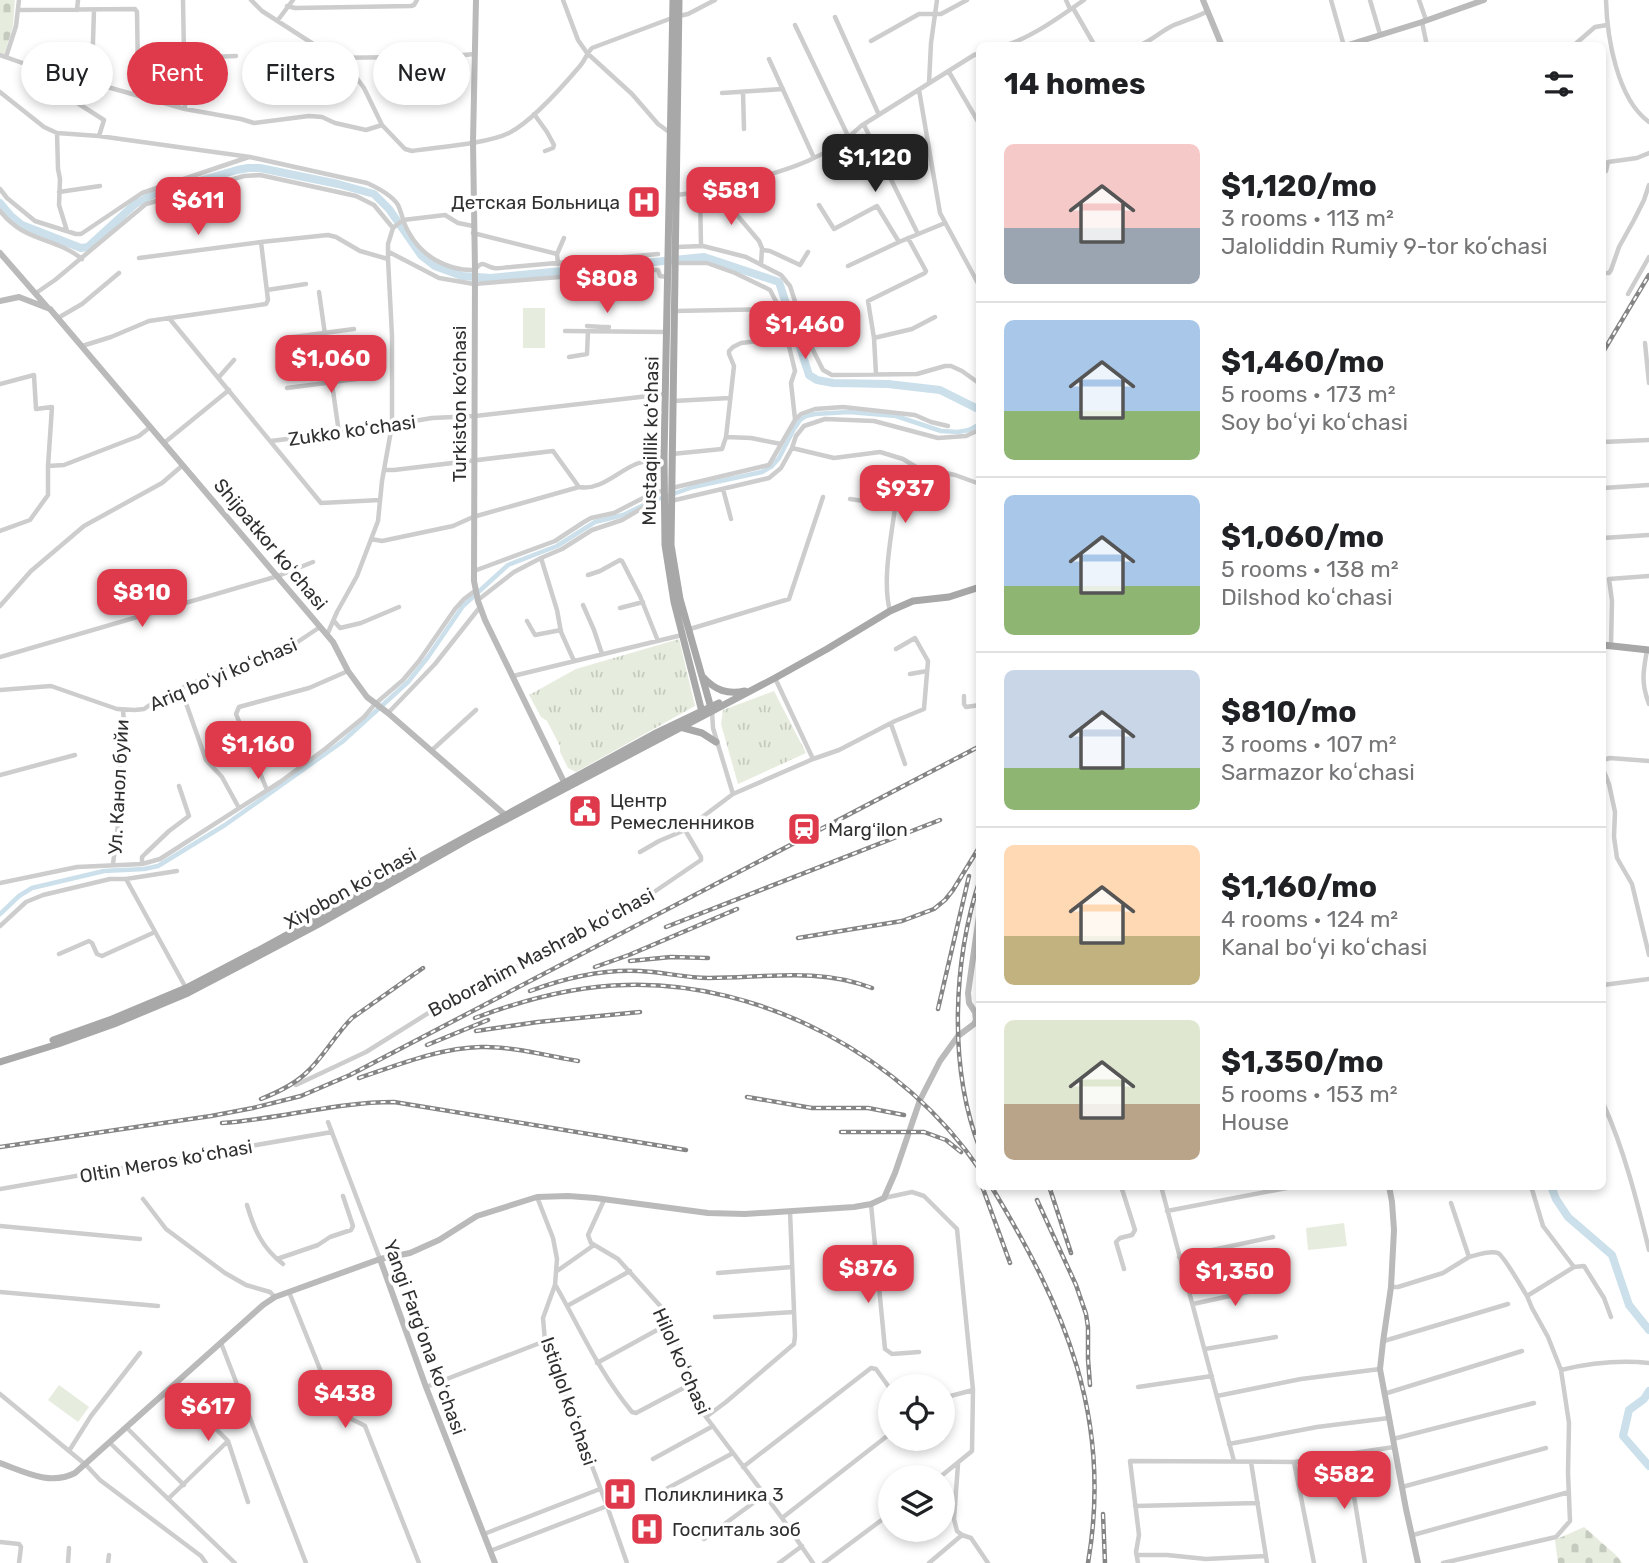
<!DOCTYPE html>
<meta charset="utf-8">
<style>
:root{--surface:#fff;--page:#f2f2f2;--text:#202124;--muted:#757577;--line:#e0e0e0;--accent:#df394c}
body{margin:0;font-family:Rubik,sans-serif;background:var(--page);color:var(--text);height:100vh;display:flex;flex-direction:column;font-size:26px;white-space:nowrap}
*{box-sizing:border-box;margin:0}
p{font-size:23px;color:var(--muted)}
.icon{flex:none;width:38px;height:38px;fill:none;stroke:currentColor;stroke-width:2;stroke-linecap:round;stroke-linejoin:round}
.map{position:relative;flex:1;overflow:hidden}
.details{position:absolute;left:976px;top:42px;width:630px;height:1148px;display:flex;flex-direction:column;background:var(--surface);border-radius:10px;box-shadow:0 4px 10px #0003}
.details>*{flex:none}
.hud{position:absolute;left:21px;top:42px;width:665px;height:63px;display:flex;gap:14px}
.controls{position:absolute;left:878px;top:1374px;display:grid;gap:14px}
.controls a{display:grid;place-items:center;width:77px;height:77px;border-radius:50%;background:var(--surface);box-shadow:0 4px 10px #0003;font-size:35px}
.price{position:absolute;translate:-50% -60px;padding:0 16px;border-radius:14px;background:var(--accent);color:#fff;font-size:23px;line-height:46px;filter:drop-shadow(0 2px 4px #0008)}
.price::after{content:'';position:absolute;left:50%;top:42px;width:21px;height:16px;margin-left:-10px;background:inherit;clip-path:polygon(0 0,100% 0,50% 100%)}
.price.on{background:#222;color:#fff}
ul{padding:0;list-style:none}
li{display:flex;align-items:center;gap:21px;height:175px;padding:0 28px}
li+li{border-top:2px solid var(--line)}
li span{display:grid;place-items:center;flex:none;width:196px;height:140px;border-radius:10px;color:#555}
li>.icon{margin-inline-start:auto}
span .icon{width:84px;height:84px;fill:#fffc;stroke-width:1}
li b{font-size:30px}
h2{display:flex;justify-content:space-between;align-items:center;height:84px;padding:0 28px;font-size:30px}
.tag{padding:0 24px;border-radius:32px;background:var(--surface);box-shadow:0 4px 10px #0003;font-size:24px;line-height:63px}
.tag.on{background:var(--accent);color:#fff}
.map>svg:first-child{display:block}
.cemetery{fill:url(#cemetery-stones)}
.park{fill:url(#park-tufts)}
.garden{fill:#e6ecde}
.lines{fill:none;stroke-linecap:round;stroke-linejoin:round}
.canal{stroke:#cbe0eb;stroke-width:4.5}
.river{stroke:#cbe0eb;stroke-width:8}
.street{stroke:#cdcdcd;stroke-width:4.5}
.secondary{stroke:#bababa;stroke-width:6}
.primary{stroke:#a8a8a8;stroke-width:7}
.rail-casing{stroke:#858585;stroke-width:4.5}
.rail{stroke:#fff;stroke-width:2;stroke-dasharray:5;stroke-linecap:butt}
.labels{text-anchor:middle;stroke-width:7;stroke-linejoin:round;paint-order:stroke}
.poi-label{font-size:19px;fill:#303030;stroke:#fff;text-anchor:start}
.street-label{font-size:19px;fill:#303030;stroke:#fff}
</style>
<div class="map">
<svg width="1649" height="1563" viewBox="0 0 1649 1563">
<defs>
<pattern id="cemetery-stones" width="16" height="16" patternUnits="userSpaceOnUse" patternTransform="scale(1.75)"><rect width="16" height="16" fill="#e6ecde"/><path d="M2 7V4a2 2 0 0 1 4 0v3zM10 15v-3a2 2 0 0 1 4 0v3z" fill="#c6cbbf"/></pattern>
<pattern id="park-tufts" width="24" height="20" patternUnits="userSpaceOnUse" patternTransform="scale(1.75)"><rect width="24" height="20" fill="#e6ecde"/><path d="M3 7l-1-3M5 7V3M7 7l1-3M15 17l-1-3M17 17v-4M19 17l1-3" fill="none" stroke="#c6cbbf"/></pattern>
</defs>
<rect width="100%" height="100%" fill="#fff"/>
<path class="cemetery" d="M0,0h15l-2,26 -9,30 -4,-2z
M1584,1527l33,29 5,7h-64l-3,-23z"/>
<path class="park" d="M679,639l16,67 -119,66 -8,-4 -8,-16v-6l-13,-25 -6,-4 -12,-22 47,-26z
M774,691l32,62 -68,31 -17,-60 2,-14z"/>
<path class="garden" d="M523,308h22v40h-22z
M1344,1223l3,23 -39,4 -2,-22z
M59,1385l30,22 -11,15 -30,-22z"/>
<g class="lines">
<path class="canal" d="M0,914l19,-18 13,-8 72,-17 40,-2 14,-3 67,-41 117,-83 66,-60 20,-25 35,-51 45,-41 49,-19 38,-24 28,-7 27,-13 43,-15 69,-15 10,-6 7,-8 15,-29 6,-9 6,-4 9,-2 34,-2 47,4 45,15 17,1 11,-2 11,-6"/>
<path class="river" d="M0,203l11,13 11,9 59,23 7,-1 47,-43 19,-10 83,-24 11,-2h12l78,16 36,10 15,15 32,46 14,11 27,10 29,2 213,-21 75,25 30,93 8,5 16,3 55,1 52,6 40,20
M1551,1186l5,13 12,18 44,38 17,50 20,25
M1649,1391l-5,8 -15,11 -6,26 26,30"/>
<path class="street" d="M183,0l2,109
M251,0l11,11 73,47 18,15 11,15 18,37 23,24 7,2c26,-4 74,-7 97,-18 22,-11 54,-47 71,-67 5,-6 7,-13 12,-18l80,-30
M563,0l15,40 9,13 45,41 26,30 11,8
M1066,0l4,9
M1331,0l13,46
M1370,0l10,34
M1419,0l7,20
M1606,0c1,37 11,99 43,122
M287,6l8,2 116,-2 3,-1 3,-5
M1073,8l22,38
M18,10l117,-1 2,3 1,62 47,2
M77,10l1,-10
M679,16l9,-2 27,-14
M835,17l44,98
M278,20l15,-20
M1422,22l5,24
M795,25l54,113
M871,41l48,-27h22l26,-14
M1004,46c28,-9 56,-29 80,-46
M1138,46c13,-5 22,-14 34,-20 12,-5 25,-9 36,-15
M1573,46l22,-19 12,-2
M0,55l31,11 37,31 36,23 -5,16
M6,57l10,-31 3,-26
M185,58l51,-2
M336,58c46,-2 93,1 138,-4
M769,59l45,99
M949,72l31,53
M92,73l2,-63
M929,83l2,-40 6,-43
M104,86l81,23 56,10 13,4 55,-7 13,1 13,6 31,7 16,-5
M919,90l21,123 40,74
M0,92l44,35 13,6 42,3 151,21 117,26c11,5 25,12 31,22 4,8 5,18 10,26 13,25 39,40 67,39 8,-11 9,-4 19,-2 5,1 12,-1 17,-1l147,-13
M743,92l1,37
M722,93l61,-4
M534,114l13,18 7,13 -1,3 -8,3
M864,125l54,109
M57,133l1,36 2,10 -1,26 8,26
M1603,172l3,-1 2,-9 29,-4 12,-5
M0,189l7,9 28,23 41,13h5l61,-41 107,-36
M714,190l10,13 7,5 28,33 3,7 -1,17
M59,192l41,-6
M700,192l1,54
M675,195c26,-2 50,-8 75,-15 41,-11 79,-23 111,-54l113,-71 6,-2
M819,205l15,24 43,-23 22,36
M0,211c25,32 54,25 82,48
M473,233l84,21 1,10
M676,247l27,-1 43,11 35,18 9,11 17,52 16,32 9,5 85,-1 28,-8h6l11,5 18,13
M763,250l7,1 30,14 8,-13
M389,252l50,26 35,6 172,-14h12l2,6 7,1
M557,254l7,-16
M139,258l122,-16
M676,263h31l28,10 35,17 10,19 15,62 -4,12 4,36
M848,266l51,-24 46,-19
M1603,273h6l2,-3 8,-23 15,-27 10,-20 5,-15
M1603,285l1,-12
M267,290l39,-6
M319,292l20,141
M36,293l19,-13 91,-76 98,-28 16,-1 96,21 18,9 19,23
M1628,294l21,-37
M674,311l106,-2
M58,318l24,-14 37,-31
M169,318l152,185 59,-3
M587,326l15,1v4
M602,327h7
M565,331l101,1
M286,338l68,-9
M874,338l38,-9 23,-12
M1645,343l4,40
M82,346l29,-9 38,-16 117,-17 2,-4 -7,-58 67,-7 8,2 24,14 28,8
M569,357l18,-3 1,-23
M876,374l-2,-36 -6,-37 57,-28 1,-2 -18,-33
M219,377l15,-17
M0,384l34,-9 2,34 16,-2 -4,59
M287,388l85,-11
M673,401l57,-3
M726,437l25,1 30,6
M271,441l95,-12 66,-11 43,-2 191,-22
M1603,442l46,-2
M164,443l65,-53
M792,448l4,-12 8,-10 21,-7 49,2 64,17 28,-2 13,-6
M672,454l50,-5 4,-12 8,-71 -5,-12v-3l4,-4 8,-4 46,-5
M384,470h10l159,-19 26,36c21,4 38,-15 57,-23 8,-3 19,-4 28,-6
M672,488l97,-23 26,-45 6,-6 14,-5 28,-2 72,8 16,7 17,4
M1603,488l46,-3
M723,489l8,30
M850,499l40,6 5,3c-4,30 -13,74 -5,103
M671,501l98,-23 12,-10 11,-20 42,10 46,-6 23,7 18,11 20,2 14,3 25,9
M0,531l30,-11 18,-25v-29l16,-1 75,-29 10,-8
M1603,538l46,-3
M371,539l11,2 71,-15 20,-9 106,-30
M541,558l21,-9 30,-19 30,-10 22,-13 10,-3
M474,571l81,-30 29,-19 7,-4 23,-5 33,-17 17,-6
M588,575l12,-4 20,-11 2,1 18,35 18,45
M478,600l36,-28 27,-14 16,52 4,22 13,29
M583,605l11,25 8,24
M0,606l31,-35 53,-45 78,-43 21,-18
M620,608l23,-6
M334,621l6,7 21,-5 38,-16
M527,621l8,14 26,-5
M690,629l99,-30 34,-102
M327,635l10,-23 20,-36 21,-55 4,-40 10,-56v-89l-4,-77v-15l5,-16 10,-8 42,-5 13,8 15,3
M1611,646l1,-45 -3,-22 40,-3
M1647,650c-4,22 -6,33 2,54
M0,657l278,-81 35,-14
M910,674l17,-3
M513,676l169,-41
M775,678l38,81
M181,689l25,71 16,17 17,31
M0,690l51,-4 66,23 18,1 9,-1 19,-13 82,-35 39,-10 36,-24
M964,696v8l2,3 14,-2
M712,711l1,17 20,66 80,-35 26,-9 56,-29 29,-12 4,-48 -13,-23 -19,11
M388,713l47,-49 45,-57
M891,724l14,40
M431,751l45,-41
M1603,760l7,-2 39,3
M1603,769l6,15 6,28 -1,25 3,21 15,26 17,71
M0,775l75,-20
M267,790l-31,-76 3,-7 70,-19 39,-17
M640,852l19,-11 26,-11
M113,864l6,-47 -3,-24 9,-57 -2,-26
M142,864v-7l4,-4 23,-22 20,-15 -10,-30
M126,879l60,109
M0,883l77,-16 65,-3 18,-5 120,-77 45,-33 39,-32 11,-13 28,-24 16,-19 36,-52 9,-10 12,-9
M0,926l26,-24 17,-7 67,-16h16l51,-8
M59,954l30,-13 3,2 5,11 5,2 53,-24
M1603,985l46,-6
M980,1019l-4,1 4,7
M296,1085l70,-33 64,-40 192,-101 32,-19 47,-32v-3l-16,-27 48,-36
M1603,1103c21,46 34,98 46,147
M328,1122l52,137
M1121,1186l14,44 -3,5 -12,3 -4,4 8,27
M1161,1186l73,275
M1531,1186l12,40 31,41
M0,1189l332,-57
M537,1197l16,41 4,21 -2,26 -12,33 2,23 62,165 20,57
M884,1198l28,-6 12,4 33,33 16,161 -1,61 -32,26
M143,1199l23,30 59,44 21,12 24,7 5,5
M604,1200l-16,35 3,8 27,16 45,50 40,104 79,105 31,45
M871,1204l14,145 7,5 27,-2
M247,1205c7,24 15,43 36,59
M1167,1211l130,-25
M0,1226l140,13
M1179,1257l94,-20
M1469,1257c8,-2 21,-7 29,-4 6,3 24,35 29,43l47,-29 10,-1 20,32 7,19
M277,1259l41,-14 12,-8 21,-7 2,-4 -10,-30
M557,1271l37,-26
M718,1273l74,-6
M556,1286c25,44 43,86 76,126l4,1 55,-29
M1391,1287h7l45,-14 26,-16 -18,-54
M0,1292l158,14
M289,1292l45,112c7,13 19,15 31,22l54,137
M1193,1304l78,-17
M567,1306l63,-35
M715,1317l79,-5
M1384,1341l124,-37
M221,1343l85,220
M1205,1349l71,-12
M597,1363l71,-39
M1561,1370c29,-7 59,-10 88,-7
M426,1387l119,-46
M1138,1387l74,-11
M0,1394l86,71 14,15 101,76 5,7
M1384,1394l138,-43
M1217,1396l84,-17 79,-10
M943,1398l30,-8
M706,1417l20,-15 68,-58 1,-8 -5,-125
M127,1428l57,57
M1393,1439l141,-36
M228,1441l20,61
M110,1443l125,120
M1229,1444l88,-17 72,-9
M69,1451l22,-35 49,-63
M1347,1454l18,109
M653,1459l60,-33
M1251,1462l16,101
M1294,1462l20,101
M958,1464l-4,55 3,12 5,4 9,3 17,25
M743,1467l128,-99 5,1 15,21
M1402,1487l144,-39
M668,1488l65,-35
M168,1499l60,-58 -55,-55
M1135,1506l123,-3
M782,1518l109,-85
M484,1534l116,-45
M1413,1535l156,-43
M704,1539l60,-44
M0,1542l19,2 2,3 -2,16
M490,1551l117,-45
M1137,1555h30l39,4 60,-3
M68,1563l1,-15
M108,1563l1,-8
M779,1563l23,-17
M824,1563l67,-50
M929,1563l33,-28
M1138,1563l-2,-11 3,-17 -9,-74 164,1 100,-15
M1443,1563l113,-26 14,-16 -2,-48 1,-50 -8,-53 -13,-33 -16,-29 -5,-12"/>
<path class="secondary" d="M476,0l-3,142 2,128 -1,311 4,20 7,19 81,166
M1203,0l19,46
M1345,46l77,-24 62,-22
M0,253l48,55
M0,301l19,-4 31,12 283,333 15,29 19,26 21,16 116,101
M1389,1186l3,16 2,28 -3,57 -8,55 -3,27 26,140 12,54
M380,1259l46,128 69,176
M0,1463c25,9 50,23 75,10l188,-168 12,-8 105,-38 30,-6 29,-13 38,-24 60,-19 31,-1 27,2 113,15 37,1 109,-7 17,-3 13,-6 11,-25 25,-73 20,-39 18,-25 16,-12 2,-4 -1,-8 -6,-9 -1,-10 12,-84"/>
<path class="primary" d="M673,0l-9,458 1,87 9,57 28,110
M679,0l-8,545 9,54 31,109
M1603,645l46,5
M703,677c12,13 24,18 42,14
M680,727l22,6 14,9
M53,1040l59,-21 74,-31 73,-38 395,-216 65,-31
M0,1062l58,-18 56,-20 74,-31 131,-69 150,-85 306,-161 52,-29 63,-38 23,-10 36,-4 31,-10"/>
<defs>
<path id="rail" d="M1603,352l46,-77
M980,879c-27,82 -32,188 0,270
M666,927l274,-107
M798,938l104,-17 32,-12 11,-9 8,-10 27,-44
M630,961l41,-4 37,1
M595,967l34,-12 108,-46
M530,991c35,-13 72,-22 110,-20 23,1 45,7 69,7 55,0 109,-11 163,10
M938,1009l31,-133
M475,1018c48,-18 99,-32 151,-33 136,-4 278,72 354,185
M476,1031l62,-9 102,-10
M427,1045l61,-25
M359,1078c39,-13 80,-30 122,-31 30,-1 67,9 97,14
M747,1097l65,11h56l36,7
M261,1099c15,-6 32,-14 44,-25 18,-16 29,-38 47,-56l71,-50
M222,1123c57,-4 114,-21 172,-21l292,48
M841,1132h83l22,8 15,12
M0,1147l211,-31 42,-8 48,-12 49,-21 630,-329
M982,1186l28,77
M991,1186c74,122 122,232 97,377
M1049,1186l22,67
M1037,1200l39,85 10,29 2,13v32l2,26
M1103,1514l2,49"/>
</defs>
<use href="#rail" class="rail-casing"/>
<use href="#rail" class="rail"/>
</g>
<defs>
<symbol id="hospital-square" viewBox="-11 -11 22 22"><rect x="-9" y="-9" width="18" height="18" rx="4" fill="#df394c" stroke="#fff"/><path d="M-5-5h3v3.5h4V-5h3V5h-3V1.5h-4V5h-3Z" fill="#fff"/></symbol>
<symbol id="civic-square" viewBox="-11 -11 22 22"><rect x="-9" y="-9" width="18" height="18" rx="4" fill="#df394c" stroke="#fff"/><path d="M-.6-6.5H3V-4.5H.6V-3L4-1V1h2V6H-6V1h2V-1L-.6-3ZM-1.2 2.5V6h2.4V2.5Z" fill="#fff"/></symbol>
<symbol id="station-square" viewBox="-11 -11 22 22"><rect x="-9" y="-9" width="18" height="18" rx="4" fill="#df394c" stroke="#fff"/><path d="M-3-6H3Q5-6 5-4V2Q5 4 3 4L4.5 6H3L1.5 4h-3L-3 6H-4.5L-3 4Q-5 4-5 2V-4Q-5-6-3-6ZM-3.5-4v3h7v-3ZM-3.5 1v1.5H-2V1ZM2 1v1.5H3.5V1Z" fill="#fff"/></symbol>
</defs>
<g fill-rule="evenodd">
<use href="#hospital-square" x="625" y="183" width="38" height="38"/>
<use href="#civic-square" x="566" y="792" width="38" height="38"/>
<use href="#station-square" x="785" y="810" width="38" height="38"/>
<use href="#hospital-square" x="601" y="1475" width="38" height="38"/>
<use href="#hospital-square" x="628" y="1510" width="38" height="38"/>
</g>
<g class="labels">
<g class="poi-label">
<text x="620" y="209" text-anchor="end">Детская Больница</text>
<text x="610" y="807">Центр<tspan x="610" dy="22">Ремесленников</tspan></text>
<text x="828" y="836">Margʻilon</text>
<text x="644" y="1501">Поликлиника 3</text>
<text x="672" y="1536">Госпиталь зоб</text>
</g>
<g class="street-label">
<text transform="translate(459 404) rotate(-90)" y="7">Turkiston ko’chasi</text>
<text transform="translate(352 430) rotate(-8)" y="7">Zukko koʻchasi</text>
<text transform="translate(650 441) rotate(-89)" y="7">Mustaqillik koʻchasi</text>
<text transform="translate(271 544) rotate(50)" y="7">Shijoatkor koʻchasi</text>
<text transform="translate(223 674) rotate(-23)" y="7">Ariq boʻyi koʻchasi</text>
<text transform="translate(118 787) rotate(-87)" y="7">Ул. Канол буйи</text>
<text transform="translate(350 888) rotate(-29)" y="7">Xiyobon koʻchasi</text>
<text transform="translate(541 952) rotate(-28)" y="7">Boborahim Mashrab koʻchasi</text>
<text transform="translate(166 1161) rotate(-10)" y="7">Oltin Meros koʻchasi</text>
<text transform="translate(425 1337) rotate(70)" y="7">Yangi Fargʻona koʻchasi</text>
<text transform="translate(682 1361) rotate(66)" y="7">Hilol koʻchasi</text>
<text transform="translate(569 1401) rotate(71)" y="7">Istiqlol koʻchasi</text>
</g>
</g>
</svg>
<div class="controls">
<a><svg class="icon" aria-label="locate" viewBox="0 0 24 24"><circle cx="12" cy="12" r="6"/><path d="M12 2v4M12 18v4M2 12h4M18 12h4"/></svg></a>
<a><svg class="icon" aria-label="layers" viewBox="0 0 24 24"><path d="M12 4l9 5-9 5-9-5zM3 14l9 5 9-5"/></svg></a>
</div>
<b class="price on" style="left:875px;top:194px">$1,120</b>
<b class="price" style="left:731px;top:227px">$581</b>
<b class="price" style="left:198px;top:237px">$611</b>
<b class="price" style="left:607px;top:315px">$808</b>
<b class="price" style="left:805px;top:361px">$1,460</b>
<b class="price" style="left:331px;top:395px">$1,060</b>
<b class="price" style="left:905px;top:525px">$937</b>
<b class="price" style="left:142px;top:629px">$810</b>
<b class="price" style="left:258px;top:781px">$1,160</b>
<b class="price" style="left:868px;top:1305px">$876</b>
<b class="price" style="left:1235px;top:1308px">$1,350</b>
<b class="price" style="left:345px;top:1430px">$438</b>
<b class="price" style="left:208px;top:1443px">$617</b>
<b class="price" style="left:1344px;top:1511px">$582</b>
<div class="hud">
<a class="tag">Buy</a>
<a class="tag on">Rent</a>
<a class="tag">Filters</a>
<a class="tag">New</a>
</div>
<section class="details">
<h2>14 homes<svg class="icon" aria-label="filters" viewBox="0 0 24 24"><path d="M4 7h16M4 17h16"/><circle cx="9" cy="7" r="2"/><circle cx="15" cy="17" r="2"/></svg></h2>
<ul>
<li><span style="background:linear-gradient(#f6c9c9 60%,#9aa5b1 0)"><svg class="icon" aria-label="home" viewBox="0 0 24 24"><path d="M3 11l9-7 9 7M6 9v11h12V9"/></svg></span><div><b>$1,120/mo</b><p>3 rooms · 113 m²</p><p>Jaloliddin Rumiy 9-tor koʼchasi</p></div></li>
<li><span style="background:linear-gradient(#a9c7e8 65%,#8fb573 0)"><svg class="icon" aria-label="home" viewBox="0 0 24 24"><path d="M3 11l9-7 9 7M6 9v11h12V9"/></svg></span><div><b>$1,460/mo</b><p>5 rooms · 173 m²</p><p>Soy boʻyi koʻchasi</p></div></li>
<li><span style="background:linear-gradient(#a9c7e8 65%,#8fb573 0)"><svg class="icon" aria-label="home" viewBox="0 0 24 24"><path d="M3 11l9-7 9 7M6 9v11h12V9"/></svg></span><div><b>$1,060/mo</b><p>5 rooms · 138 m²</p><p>Dilshod koʻchasi</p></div></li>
<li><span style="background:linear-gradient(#c9d6e8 70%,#8fb573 0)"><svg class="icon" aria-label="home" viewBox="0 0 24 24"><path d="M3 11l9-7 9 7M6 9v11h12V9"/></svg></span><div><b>$810/mo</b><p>3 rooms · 107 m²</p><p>Sarmazor koʻchasi</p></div></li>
<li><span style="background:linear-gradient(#ffd9b3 65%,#c2b280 0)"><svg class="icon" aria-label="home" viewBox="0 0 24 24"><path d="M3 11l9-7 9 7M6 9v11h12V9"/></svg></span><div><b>$1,160/mo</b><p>4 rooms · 124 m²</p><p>Kanal boʻyi koʻchasi</p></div></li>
<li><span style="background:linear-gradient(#dfe7d0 60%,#b9a48a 0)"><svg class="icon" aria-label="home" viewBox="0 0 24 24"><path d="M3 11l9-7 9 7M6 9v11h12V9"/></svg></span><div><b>$1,350/mo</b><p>5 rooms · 153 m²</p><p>House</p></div></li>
</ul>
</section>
</div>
